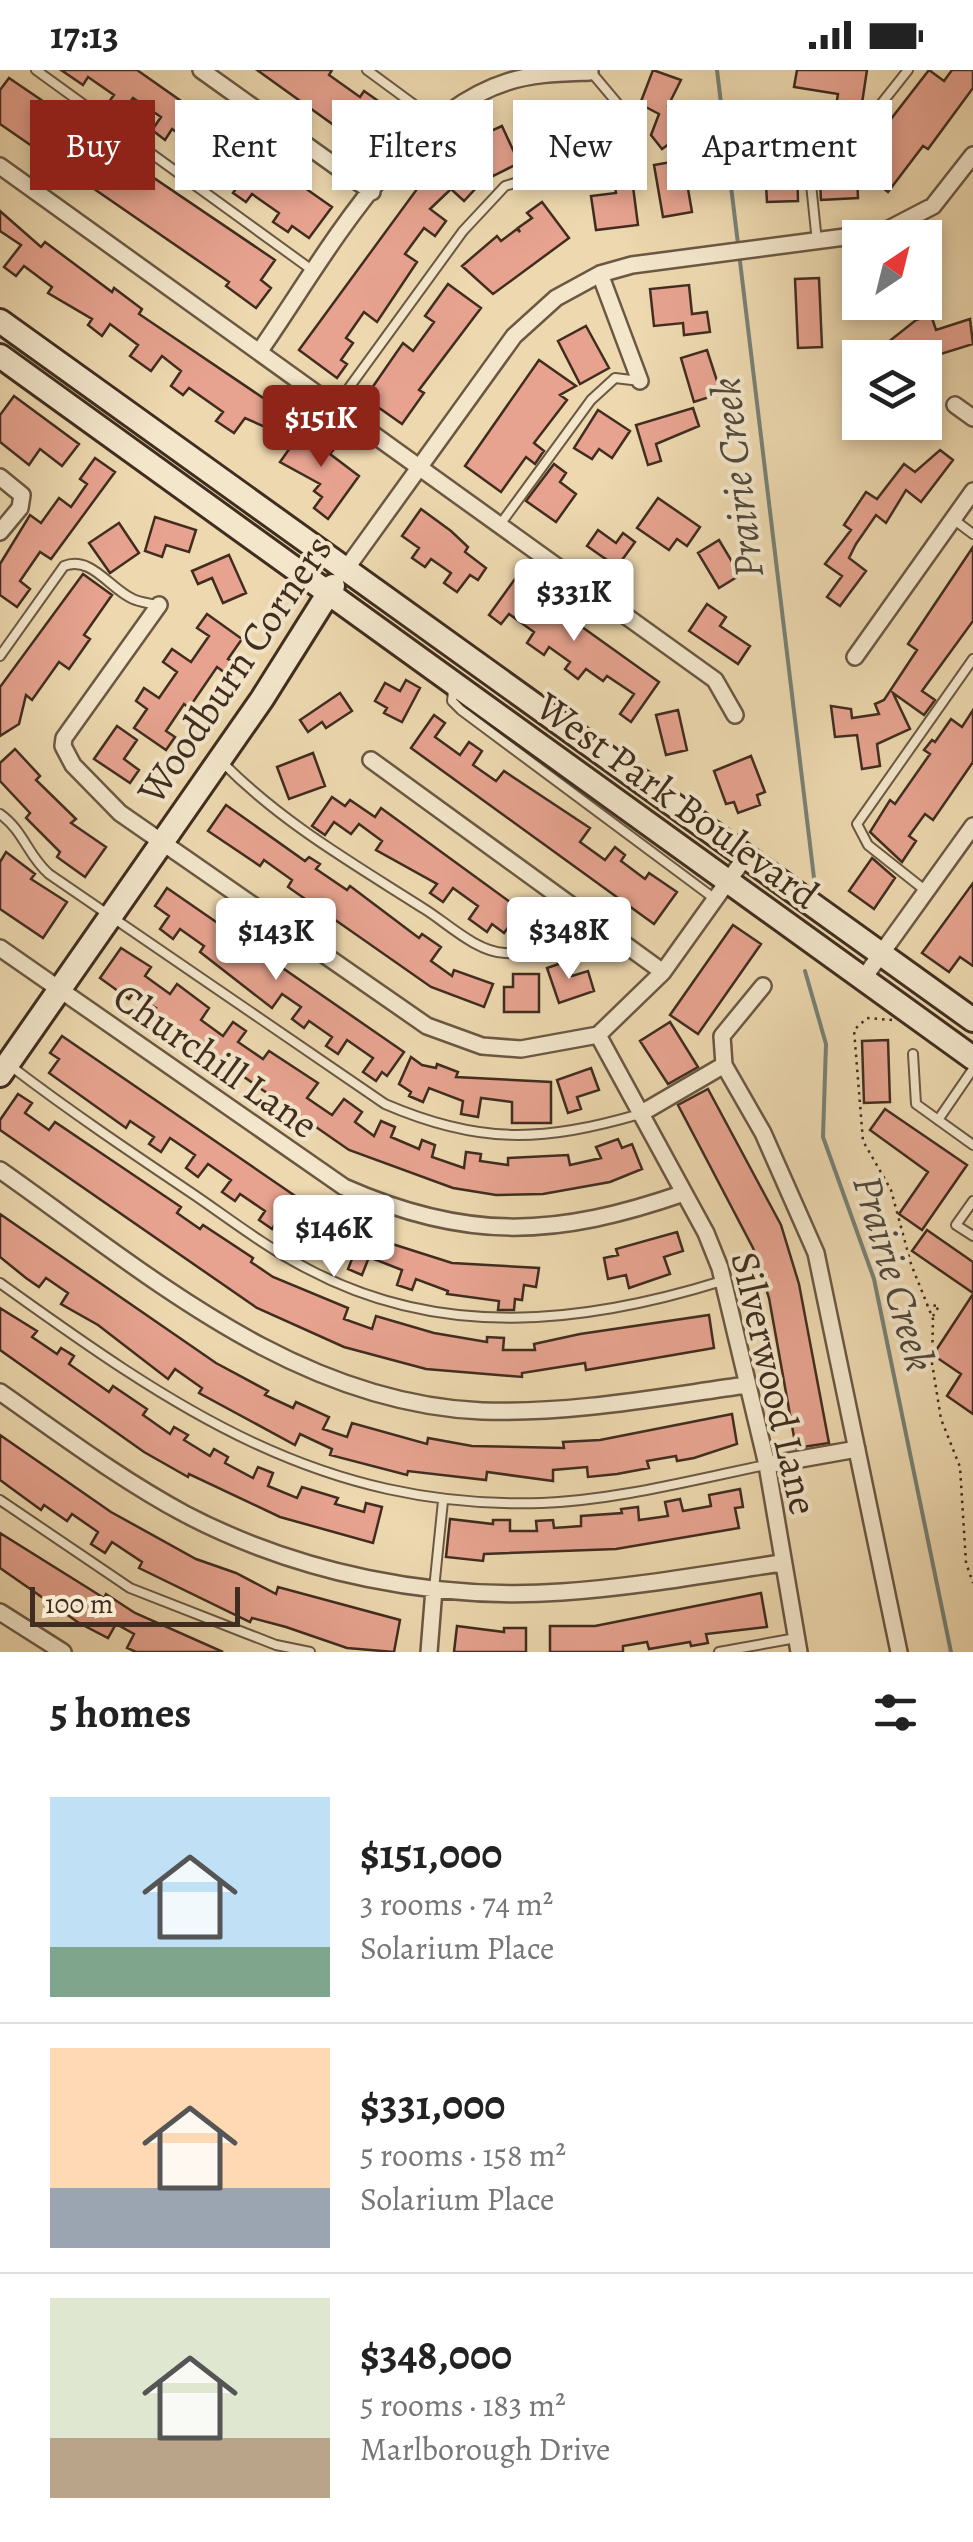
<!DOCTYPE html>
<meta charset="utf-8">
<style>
:root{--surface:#fff;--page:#f2f2f2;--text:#222;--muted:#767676;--line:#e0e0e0;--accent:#8f2418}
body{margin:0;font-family:Alegreya,serif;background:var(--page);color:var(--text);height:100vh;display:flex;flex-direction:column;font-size:38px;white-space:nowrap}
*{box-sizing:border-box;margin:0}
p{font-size:32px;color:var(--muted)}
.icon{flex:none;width:55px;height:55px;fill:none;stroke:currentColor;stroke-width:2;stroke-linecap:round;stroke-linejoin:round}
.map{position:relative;height:1582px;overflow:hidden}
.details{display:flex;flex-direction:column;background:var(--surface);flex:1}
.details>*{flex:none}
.top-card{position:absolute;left:30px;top:30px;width:915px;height:90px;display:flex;gap:20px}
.needle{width:65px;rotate:35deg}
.fabs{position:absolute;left:842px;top:150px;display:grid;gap:20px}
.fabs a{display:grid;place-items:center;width:100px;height:100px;border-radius:0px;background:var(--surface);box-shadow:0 5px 15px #0003;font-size:50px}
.scale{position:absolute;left:30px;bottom:25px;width:210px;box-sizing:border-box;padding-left:10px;border:5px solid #402d1f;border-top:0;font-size:28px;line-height:35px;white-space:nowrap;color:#402d1f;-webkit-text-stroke:8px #f3e6cb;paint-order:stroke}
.price{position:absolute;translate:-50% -85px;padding:0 22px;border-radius:10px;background:#fff;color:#222;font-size:32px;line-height:65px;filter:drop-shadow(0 2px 5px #0008)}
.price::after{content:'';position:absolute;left:50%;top:60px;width:30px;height:22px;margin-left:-15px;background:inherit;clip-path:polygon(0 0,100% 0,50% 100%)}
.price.on{background:var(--accent);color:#fff}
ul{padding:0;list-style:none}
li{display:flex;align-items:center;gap:30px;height:250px;padding:0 50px}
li+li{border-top:2px solid var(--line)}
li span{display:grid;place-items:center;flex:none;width:280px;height:200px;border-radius:0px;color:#555}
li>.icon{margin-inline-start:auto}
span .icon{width:120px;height:120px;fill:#fffc;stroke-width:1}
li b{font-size:42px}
h2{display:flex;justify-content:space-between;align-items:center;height:120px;padding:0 50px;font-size:42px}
.pill{padding:0 35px;border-radius:0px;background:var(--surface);box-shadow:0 5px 15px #0003;font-size:35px;line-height:90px}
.pill.on{background:var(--accent);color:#fff}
.status{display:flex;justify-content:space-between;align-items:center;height:70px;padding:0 50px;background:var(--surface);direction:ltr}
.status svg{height:28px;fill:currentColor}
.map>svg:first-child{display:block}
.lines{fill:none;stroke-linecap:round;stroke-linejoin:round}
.stream{stroke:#768176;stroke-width:4}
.building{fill:#e7a390;stroke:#402d1f;stroke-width:2.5}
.lane-casing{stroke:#6b5843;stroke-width:12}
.street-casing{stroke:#6b5843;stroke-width:20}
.secondary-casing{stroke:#402d1f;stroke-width:28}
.path{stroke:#402d1f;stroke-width:2.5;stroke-dasharray:2.5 5;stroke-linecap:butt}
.lane{stroke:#f3e6cb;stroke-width:8}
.street{stroke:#f3e6cb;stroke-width:15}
.secondary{stroke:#f3e6cb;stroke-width:22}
.labels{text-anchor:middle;stroke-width:8;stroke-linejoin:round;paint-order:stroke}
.street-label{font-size:40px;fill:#402d1f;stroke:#f3e6cb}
.water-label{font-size:42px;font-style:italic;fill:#52493c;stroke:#f3e6cb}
</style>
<div class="status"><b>17:13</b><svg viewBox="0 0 49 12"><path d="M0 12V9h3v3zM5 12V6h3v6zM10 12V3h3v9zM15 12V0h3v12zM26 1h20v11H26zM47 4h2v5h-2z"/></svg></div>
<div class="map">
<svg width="973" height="1582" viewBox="0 0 973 1582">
<rect width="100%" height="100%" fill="#edd8af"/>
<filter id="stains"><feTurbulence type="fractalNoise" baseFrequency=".002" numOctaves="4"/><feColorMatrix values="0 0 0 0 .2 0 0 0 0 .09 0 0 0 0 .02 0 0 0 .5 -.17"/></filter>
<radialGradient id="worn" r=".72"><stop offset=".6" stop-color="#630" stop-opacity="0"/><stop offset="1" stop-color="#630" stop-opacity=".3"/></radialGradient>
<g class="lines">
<path class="stream" d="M717,0l21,174
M739,183l75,625
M805,901l21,73 -3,93 51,142 77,373"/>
</g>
<path class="building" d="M61,0h76l195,137 -23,31 -17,-12 -4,6 -15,-10 6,-9 -27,-19 -6,8 -13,-9 4,-6 -41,-27 7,-10 -31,-21 -7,11 -13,-10 9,-13 -28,-19 -11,15 -14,-10 6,-8 -26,-18 -5,8z
M257,0h75l-3,5 31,22 4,-6 30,21 -27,37z
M653,0l28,10 -13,26 19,25 -25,18 -11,-14 8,-21 -19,-10z
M797,0h70l-6,40 -25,-4 2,-12 -44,-7z
M929,0l15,11 8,-11h21v18l-45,61 -5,-3 -35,46 -19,-15 16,-20 -15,-11z
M9,8l53,36 -7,10 27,18 7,-11 13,9 -6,9 46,33 6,-8 127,86 -14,20 10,8 -15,20 -30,-22 3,-4 -229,-158v-34z
M557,38l3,12 58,-4 4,28 -56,3 1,7 -17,4 -2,-11 -19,4 -8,-35z
M502,56l17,37 -26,13 -6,-13 -9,4 -12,-25z
M836,82h20l2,46 -37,2 -2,-37h18z
M797,86l1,45 -31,1 -1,-17h9l-1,-28z
M447,89l29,29 -12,13 -13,-12 -21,20 16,12 -11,15 -11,-8 -19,26 12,8 -40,60 -13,-10 -18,26 7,5 -12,17 6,4 -10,14 -38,-28 118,-161z
M683,90l9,52 -29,5 -9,-52z
M632,109l6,46 -42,5 -5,-34 25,-3 -2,-12z
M542,132l27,36 -76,56 -31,-28 35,-30 4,5 16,-12 3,3 -2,-4 14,-10 -5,-5z
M0,141l41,36 4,-5 67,50 2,-4 28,21 -3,5 139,94 -13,19 -20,-9 -11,15 -18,-12 7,-9 -34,-24 -6,7 -12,-9 10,-15 -19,-15 -11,15 -21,-15 8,-11 -28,-21 -8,12 -14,-11 4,-6 -44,-26 4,-6 -28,-21 -8,10 -12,-9 17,-22 -21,-14z
M819,208l3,69 -24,1 -3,-69z
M448,214l33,24 -62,82 5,3 -22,31 -37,-26 38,-55 10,8 21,-29 -9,-6z
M689,215l3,29 15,-2 3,20 -26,3 -1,-12 -29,3 -4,-37z
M931,245l5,15 34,-11 3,25 -45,14 -2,-8 -10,8h-48l48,-38z
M586,256l23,42 -29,16 -22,-43z
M707,280l11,34 4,-2 3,10 -31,10 -13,-44z
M539,290l37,26 -16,9 7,5 -33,43 10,8 -3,4 -6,9 -9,-7 -25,35 -36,-26z
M14,326l65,48 -17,22 -22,-17 -11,16 -29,-23v-27z
M693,338l6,18 -43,18 5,17 -13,4 -12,-40z
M598,340l32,21 -18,27 -13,-9 -7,10 -18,-11z
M304,358l30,21 -4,5 29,22 -31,43 -14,-11 8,-11 -8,-6 6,-7 -40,-22z
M940,380l13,10 -32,42 -15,-12 -20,33 -10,-8 -20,29 -7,14 17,13 -26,35 -13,-9 15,-21 -17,-12 26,-34 -7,-5 22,-33 11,7 27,-35 11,8z
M95,388l20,14 -64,87 -11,-7 -20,29 10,8 -13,18 -17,-12v-31l30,-49 11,8 18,-25 12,9 16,-23 -7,-5z
M554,394l12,9 -6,9 16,12 -20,28 -30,-21z
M658,428l42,29 -13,19 -10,-7 -8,11 -32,-22z
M421,439l30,22 17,16 -3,5 21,16 -8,12 -8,-5 -13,17 -13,-9 7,-10 -20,-14 -6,8 -13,-9 7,-10 -17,-12z
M155,447l41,13 -7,22 -23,-7 -4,12 -17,-6z
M119,453l20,30 -29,20 -21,-30z
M598,460l18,13 7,-10 12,9 -18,25 -30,-21z
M719,470l21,35 -21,13 -21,-35z
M973,477v74l-51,70 13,9 -11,15 -31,-22 17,36 -33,15 3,22 -18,3 -5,-34 -22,2 -4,-31 20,3 1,9 27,-4 -4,-10 9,-4 33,-50 -9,-6z
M229,485l17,38 -23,10 -11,-25 -14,6 -6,-13z
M83,504l29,21 -28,40 6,4 -21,30 -10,-7 -27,38 -6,-5 -7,29 -19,12v-49z
M515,509l144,103 -28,40 -11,-8 14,-20 -27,-18 -4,5 -17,-12 -8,10 -13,-10 5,-7 -21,-15 -5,8 -17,-12 7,-11 -25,-18 -8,10 -12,-9z
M707,534l19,13 -6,9 30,20 -12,18 -49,-33z
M207,544l35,25 -14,20 7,5 -7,11 -11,-8 -28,41 -5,-4 -18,27 9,6 -9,13 -32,-22 13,-19 -11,-8 8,-13 15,10 18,-26 -14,-10 9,-13 19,13 18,-26 -12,-8z
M406,610l14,8 -18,34 -18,-9 3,-5 -12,-7 10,-18 15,8z
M340,623l12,18 -26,17 -4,-6 -14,10 -8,-12z
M678,640l9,40 -21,5 -10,-40z
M973,640v52l-40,58 -8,-6 -16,22 7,5 -14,21 -32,-30 20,-32 5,4 35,-50 -6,-4 8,-10 3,2 16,-23 11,8z
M434,645l11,8 -10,14 25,18 9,-13 13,9 -9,14 23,16 8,-10 86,57 -10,14 25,18 10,-13 10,8 -4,6 24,18 4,-6 28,19 -23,32 -243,-176z
M117,656l20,14 -13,19 15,11 -9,13 -36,-24z
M15,679l25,27 -4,4 40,39 -5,4 35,24 -21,30 -28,-20 3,-5 -34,-34 4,-5 -30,-32v-18z
M313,683l12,33 -36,13 -12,-32z
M751,686l14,36 -8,3 3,10 -22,8 -4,-11 -8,2 -12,-33z
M332,727l13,9 5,-6 25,17 6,-9 140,102 -17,23 -12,-9 -5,8 -18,-13 9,-13 -25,-18 -10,14 -13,-9 7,-9 -61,-34 6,-9 -23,-17 -8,10 -17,-12 -9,13 -13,-9z
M226,735l79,56 4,-4 11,7 -4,5 31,21 3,-4 69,52 3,-4 19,13 -10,14 21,15 2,-6 39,14 -9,23 -53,-20 -143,-100 4,-7 -28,-20 -4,6 -52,-35z
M6,782l29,22 -4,5 36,23 -24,36 -43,-29v-47z
M872,788l23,20 -21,31 -25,-18z
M973,813v83l-13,-9 -11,15 -27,-19z
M167,818l237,164 -17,24 -5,-4 -6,9 -13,-9 10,-14 -26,-18 -9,14 -12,-8 6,-9 -23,-16 -5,7 -12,-9 9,-12 -19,-13 -10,14 -72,-56 4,-6 -24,-17 -7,10 -13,-10 9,-13 -14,-10z
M733,855l28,19 -63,90 -28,-19z
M121,878l30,19 -6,9 25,18 7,-10 32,24 -8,12 22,16 10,-14 13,9 -8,11 25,17 6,-8 49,32 -11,15 25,17 12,-16 18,13 -7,10 19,14 7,-15 14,6 -4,10 28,12 3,-9 13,5 -3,12 32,11 2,-16 15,2 -1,7 28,4v-7l60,-3 2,10 31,-7 -5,-11 22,-8 4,9 10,-4 10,25 -32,13 -67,12 -47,1 -43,-7 -104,-38 -197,-137 4,-5 -23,-15 -4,6 -29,-21z
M567,891l5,15 16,-5 6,20 -35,12 -12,-35z
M513,904h26v38h-35v-25h9z
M670,952l28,45 -30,17 -28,-43z
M62,966l258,177 41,21 91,29 87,5 -3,19 -12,-2 -2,15 -7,-1 -1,11h-16l1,-9 -52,-7 1,-3 -32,-12 -4,11 -15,-5 5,-15 -33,-13 -7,18 -14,-6 6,-15 -29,-16 -8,15 -14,-8 6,-11 -28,-19 -9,14 -13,-9 6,-9 -25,-17 -5,7 -13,-9 9,-12 -23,-16 -10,13 -12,-9 9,-13 -25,-17 -9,14 -12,-8 5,-7 -24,-16 -4,7 -77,-55 10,-14 -9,-6z
M888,970l2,62 -26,1 -2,-62z
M411,987l11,8 14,3 1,-4 21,8 -2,5 95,5v41h-39v-21l-31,-4 -3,19 -17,-3 2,-13 -34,-13 -6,14 -14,-6 2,-4 -12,-8z
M591,998l8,22 -22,7 4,12 -13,4 -11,-33z
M708,1019l73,136 18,59 30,159 -33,5 -27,-150 -16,-50 -75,-143z
M18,1024l14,9 -7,10 24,17 6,-8 126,85 -4,6 23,16 3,-4 50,33 -2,4 22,15 75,31 -4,11 28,10 4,-13 58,17 53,9v-5l17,1 -1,12h32l-1,-6 46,-10 129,-19 5,33 -128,22 -1,-7 -63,10v4l-96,-8 -82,-22 -87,-39 -257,-178v-10z
M885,1039l82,56 -45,65 -23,-16 29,-42 -58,-42z
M0,1144l216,149 52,28 -3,4 28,13 3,-6 33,15 -6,12 24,8 5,-14 75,21 1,-6 44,8 92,2 -1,-6 37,-2 132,-26 5,30 -43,14 -17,3 -1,-5 -29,5 2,7 -32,6 -29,3 -1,-10 -34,3v11l-66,-9 -1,8 -78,-9 -1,4 -77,-20 2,-6 -32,-15 -5,11 -96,-52 3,-5 -27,-19 -7,10 -70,-54 -37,-21 7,-11 -22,-15 -7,9 -13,-9 -26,-21z
M927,1160l46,32v31l-61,-42z
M677,1162l6,19 -19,6 6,17 -41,14 -3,-13 -18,4 -4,-21 14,-3 -2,-6z
M973,1224v120l-26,-18 14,-22 -28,-19z
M0,1238l37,23 -5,6 25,17 4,-6 13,8 -5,8 40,28 4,-6 34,23 -4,6 27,19 4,-7 14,8 -4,5 26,16 4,-7 14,8 -3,6 28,15 5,-11 15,6 -5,13 29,12 5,-11 36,11 -3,6 29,8 2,-9 16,4 -9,36 -93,-26 -91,-43 -1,3 -44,-25 -144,-102z
M0,1365l111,77 85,47 40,14 40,21 2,-7 122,33 -6,32 -47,-4 -61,-21 -34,-9 -2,4 -111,-54 3,-6 -30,-20 -7,11 -14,-9 7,-12 -26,-18 -5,7 -23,-16 -3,5 -41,-30z
M740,1419l3,18 -8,1 4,20 -123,21 -132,5 -1,7 -37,-4 4,-38 43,5v-4h17v11h27l-1,-10 17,-1 1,8 27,-2v-10l41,-3 -1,-4 17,-2 1,13 29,-4 -3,-14 15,-3 3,12 28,-5 -2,-11z
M0,1463l104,65 2,-4 29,19 88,39h-87l-9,-4 7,-14 -18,-10 -8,14 -29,-15 -79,-55z
M761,1523l6,34 -61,7 2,9 -17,3 -1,-4 -41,7 -2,-7 -24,4v6h-73v-26h45z
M457,1556l47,6v-4h22v24h-72z"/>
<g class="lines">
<defs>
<path id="lane" d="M36,0l276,200
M367,0l68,50
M817,172l-9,-87 14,-15 44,-17 42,-53
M335,337l128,-176 42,-45 33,-10 92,-14 10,-23 -6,-16 -43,-51
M953,449l20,15
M499,456l92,-126 24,-22 25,3
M0,586l64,-90c27,-11 46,23 69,33 6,3 16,4 23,6
M453,620l-1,11 9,9 254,189
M222,692c60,61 132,102 204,148 22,14 51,42 79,43 36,2 55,-14 76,-41
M0,744c24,17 28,42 49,60l336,230c95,41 158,38 255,10
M926,821l-58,-46 -11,-21 116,-165
M913,984l3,50 57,41
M12,997c59,45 120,86 181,127 38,26 74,54 115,75 133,71 276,55 414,12
M938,1050l35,-51
M973,1131l-17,24 17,11
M0,1213c173,124 319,227 542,220 75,-3 150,-23 224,-38
M0,1430l130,88 146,57 34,7
M434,1519l9,-88
M719,1582l77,-14"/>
<path id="street" d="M201,0l171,122
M0,96l715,514 20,35
M600,204l40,107
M259,282c63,-90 140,-236 248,-270 27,-9 56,-9 83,-10
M955,335l18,13
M0,407l22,18 -2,13 -20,24
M346,499l168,-233 42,-38 44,-24 32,-9 251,-33 50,-26 40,-51
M159,535l-95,133 -1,8 10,19 47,48 307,213 55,20 39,3 77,-14 65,-63 83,-116
M855,587l118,-166
M371,690l292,212
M0,878l344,239c124,55 213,50 340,6
M863,909l110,-153
M763,916l-41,50 2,29 39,68 53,120 83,399
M598,965l108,198 14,35 47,197 32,187
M640,1044l84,-49
M0,1100c147,103 294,233 482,241 89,3 177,-14 265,-26
M0,1322c60,42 120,87 185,122 113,59 249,87 377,78 73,-5 146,-18 219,-29
M767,1395l90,-16
M0,1542l63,40
M429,1582l5,-63"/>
<path id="secondary" d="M0,251l973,699
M0,286l973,702
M0,1005l262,-376 71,-113"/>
</defs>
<use href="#lane" class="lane-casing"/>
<use href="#street" class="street-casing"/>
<use href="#secondary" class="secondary-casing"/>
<path class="path" d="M892,950l-25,-2 -13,12 9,111 28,49 20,74 22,55 -1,44 9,56 19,48 6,96 7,20
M926,1235l13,1 -6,10"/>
<use href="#lane" class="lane"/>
<use href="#street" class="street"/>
<use href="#secondary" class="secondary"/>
</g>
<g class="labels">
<g class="street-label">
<text transform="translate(234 599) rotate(-56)" y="14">Woodburn Corners</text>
<text transform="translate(678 730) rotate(36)" y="14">West Park Boulevard</text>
<text transform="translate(216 990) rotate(35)" y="14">Churchill Lane</text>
<text transform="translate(775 1313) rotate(77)" y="14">Silverwood Lane</text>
</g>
<g class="water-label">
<text transform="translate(736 408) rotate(-97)" y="15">Prairie Creek</text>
<text transform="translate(895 1203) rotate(74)" y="15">Prairie Creek</text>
</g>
</g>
<rect width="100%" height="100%" filter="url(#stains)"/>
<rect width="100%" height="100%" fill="url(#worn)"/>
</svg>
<div class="fabs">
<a><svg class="needle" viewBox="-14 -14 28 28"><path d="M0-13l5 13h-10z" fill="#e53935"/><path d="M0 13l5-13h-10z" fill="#767676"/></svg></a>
<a><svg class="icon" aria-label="layers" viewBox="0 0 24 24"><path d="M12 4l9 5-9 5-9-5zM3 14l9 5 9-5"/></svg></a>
</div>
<div class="scale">100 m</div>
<b class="price on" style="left:321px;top:400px">$151K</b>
<b class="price" style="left:574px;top:574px">$331K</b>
<b class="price" style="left:569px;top:912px">$348K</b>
<b class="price" style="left:276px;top:913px">$143K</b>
<b class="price" style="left:334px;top:1210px">$146K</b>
<div class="top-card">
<a class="pill on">Buy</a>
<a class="pill">Rent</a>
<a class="pill">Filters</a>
<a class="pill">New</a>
<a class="pill">Apartment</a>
</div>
</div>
<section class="details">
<h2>5 homes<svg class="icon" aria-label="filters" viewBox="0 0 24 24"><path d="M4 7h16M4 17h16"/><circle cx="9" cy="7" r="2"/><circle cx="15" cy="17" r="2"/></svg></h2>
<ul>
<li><span style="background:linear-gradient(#bfe0f5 75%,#7fa58c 0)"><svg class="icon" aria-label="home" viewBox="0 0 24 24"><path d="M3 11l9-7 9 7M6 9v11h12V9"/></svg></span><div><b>$151,000</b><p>3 rooms · 74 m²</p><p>Solarium Place</p></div></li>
<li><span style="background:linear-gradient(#ffd9b3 70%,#9aa5b1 0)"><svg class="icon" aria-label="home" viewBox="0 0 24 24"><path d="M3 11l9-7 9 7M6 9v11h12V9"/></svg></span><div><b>$331,000</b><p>5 rooms · 158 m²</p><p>Solarium Place</p></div></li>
<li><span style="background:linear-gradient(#dfe7d0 70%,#b9a48a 0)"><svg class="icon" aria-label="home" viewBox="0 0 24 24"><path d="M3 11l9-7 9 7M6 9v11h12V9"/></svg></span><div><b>$348,000</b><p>5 rooms · 183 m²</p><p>Marlborough Drive</p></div></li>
</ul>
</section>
